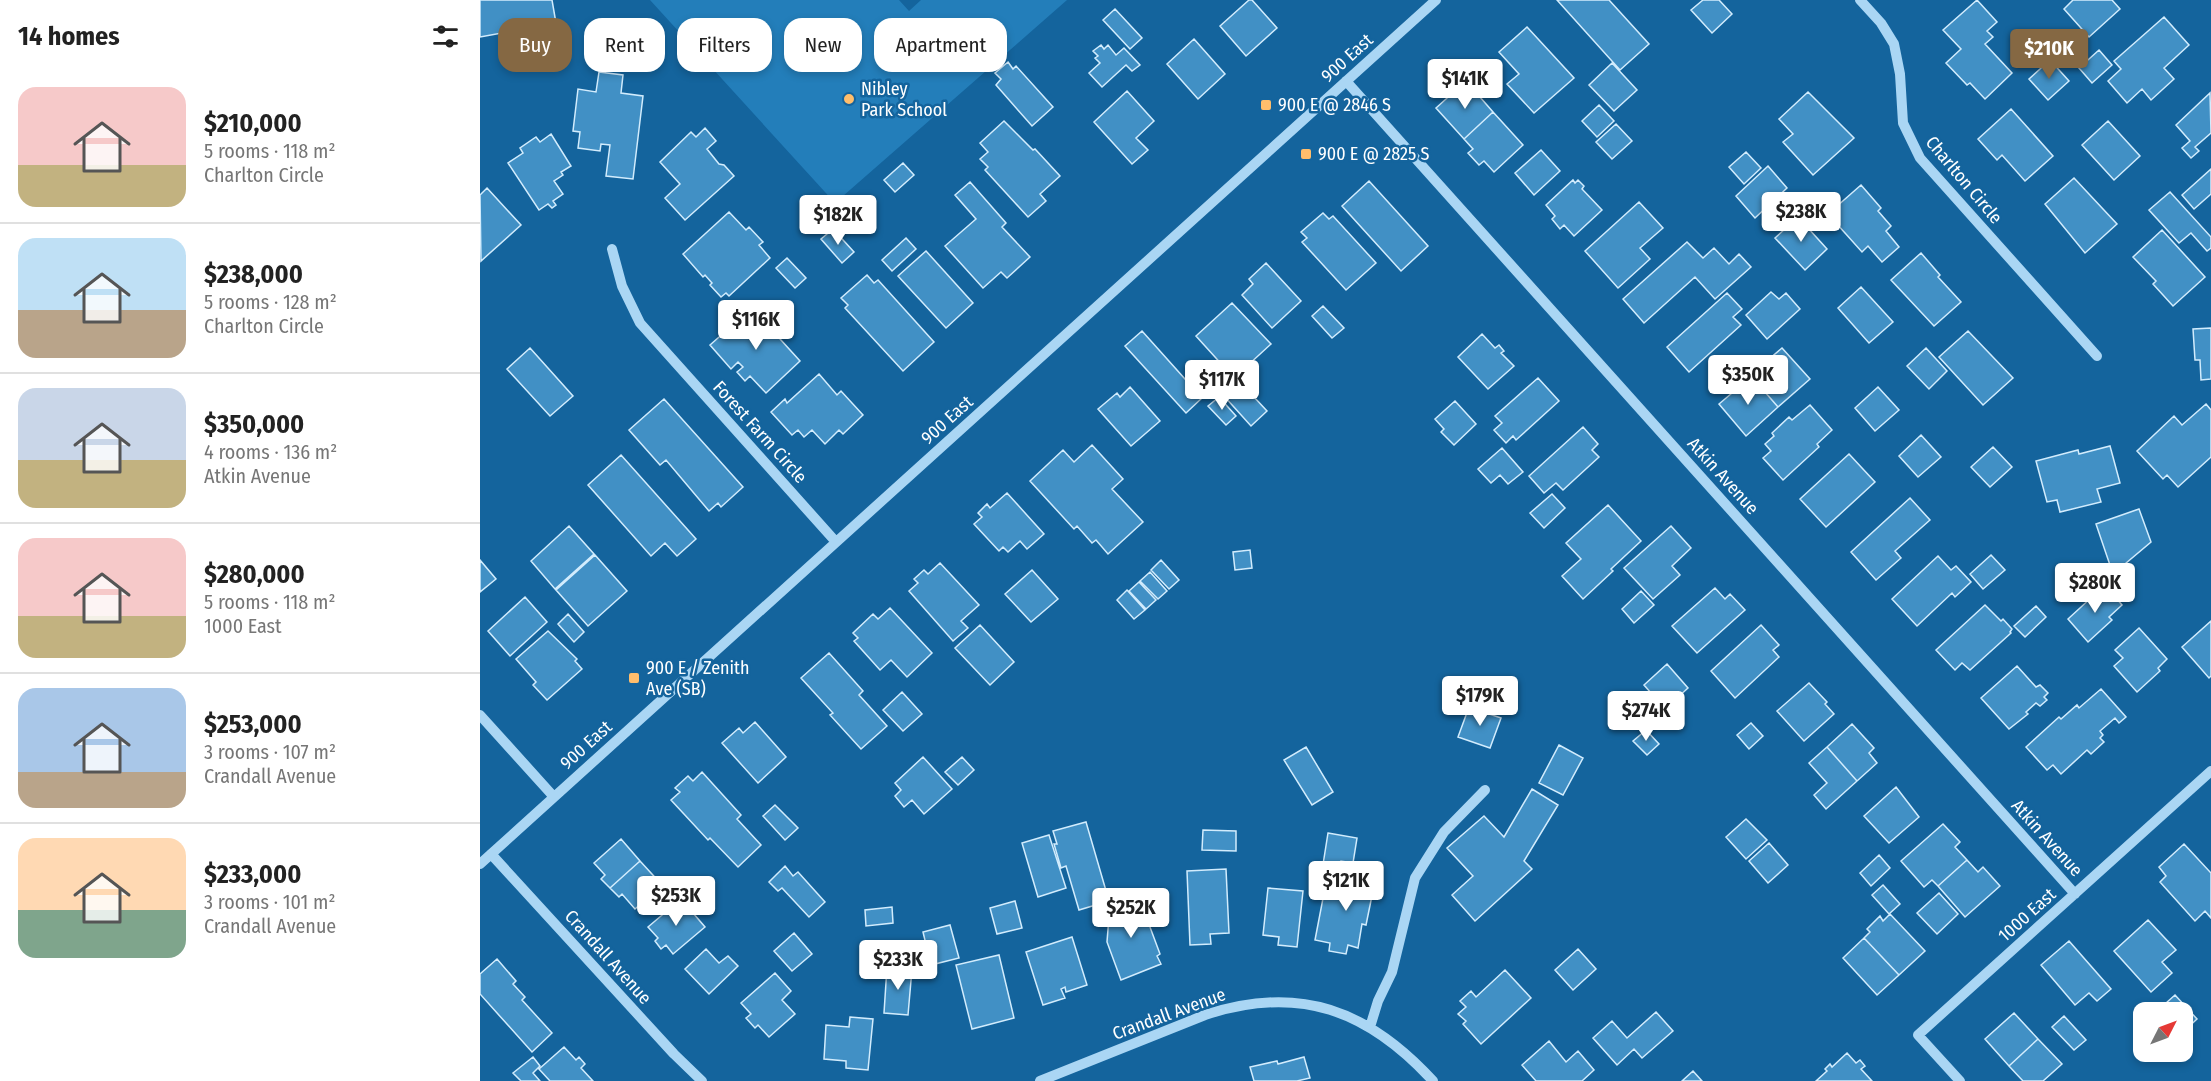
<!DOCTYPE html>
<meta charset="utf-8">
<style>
:root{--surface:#fff;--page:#f6f6f6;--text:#222;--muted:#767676;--line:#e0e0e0;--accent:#856843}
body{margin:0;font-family:"Fira Sans Condensed",sans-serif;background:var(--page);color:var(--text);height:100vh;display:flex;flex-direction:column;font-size:22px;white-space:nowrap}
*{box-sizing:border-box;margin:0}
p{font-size:20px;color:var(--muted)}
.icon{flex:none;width:33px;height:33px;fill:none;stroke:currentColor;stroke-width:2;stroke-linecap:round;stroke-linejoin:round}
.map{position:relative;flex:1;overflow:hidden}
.panel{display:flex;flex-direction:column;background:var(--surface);width:480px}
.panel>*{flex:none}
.guide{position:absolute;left:18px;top:18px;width:570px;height:54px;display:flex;gap:12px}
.needle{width:39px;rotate:48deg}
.controls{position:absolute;left:1653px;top:1002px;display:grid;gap:12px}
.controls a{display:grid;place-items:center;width:60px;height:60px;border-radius:12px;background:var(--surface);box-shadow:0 3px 9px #0003;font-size:30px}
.price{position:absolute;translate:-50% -51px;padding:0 14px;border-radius:6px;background:#fff;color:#222;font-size:20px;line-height:39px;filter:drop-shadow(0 2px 3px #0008)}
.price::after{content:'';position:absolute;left:50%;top:36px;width:18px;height:14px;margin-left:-9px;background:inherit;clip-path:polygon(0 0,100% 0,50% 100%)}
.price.selected{background:var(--accent);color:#fff}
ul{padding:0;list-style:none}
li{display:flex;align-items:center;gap:18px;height:150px;padding:0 18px}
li+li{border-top:2px solid var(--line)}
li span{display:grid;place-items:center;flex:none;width:168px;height:120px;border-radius:18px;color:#555}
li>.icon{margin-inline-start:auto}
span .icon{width:72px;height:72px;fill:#fffc;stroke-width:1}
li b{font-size:26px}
h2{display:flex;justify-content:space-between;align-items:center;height:72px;padding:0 18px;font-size:26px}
.tag{padding:0 21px;border-radius:18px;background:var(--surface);box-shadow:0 3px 9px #0003;font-size:21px;line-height:54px}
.tag.selected{background:var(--accent);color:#fff}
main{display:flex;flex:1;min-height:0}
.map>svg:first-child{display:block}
.green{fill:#237eba}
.building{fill:#4190c5;stroke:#d2ecfd;stroke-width:1.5}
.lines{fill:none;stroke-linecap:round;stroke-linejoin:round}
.minor{stroke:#aad6f4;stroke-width:10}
.poi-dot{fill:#ffbe6c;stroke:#14649d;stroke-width:2}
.labels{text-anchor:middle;stroke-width:5;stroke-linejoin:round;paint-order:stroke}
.street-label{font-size:18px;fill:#fff;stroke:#14649d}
.poi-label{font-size:18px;fill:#fff;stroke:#14649d;text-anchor:start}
</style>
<main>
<section class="panel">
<h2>14 homes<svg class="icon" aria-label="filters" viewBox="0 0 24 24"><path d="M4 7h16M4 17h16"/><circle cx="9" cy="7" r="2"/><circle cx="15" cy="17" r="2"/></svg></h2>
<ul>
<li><span style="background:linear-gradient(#f6c9c9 65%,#c2b280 0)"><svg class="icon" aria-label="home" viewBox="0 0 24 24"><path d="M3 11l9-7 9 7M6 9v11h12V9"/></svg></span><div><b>$210,000</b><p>5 rooms · 118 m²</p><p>Charlton Circle</p></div></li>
<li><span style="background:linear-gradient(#bfe0f5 60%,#b9a48a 0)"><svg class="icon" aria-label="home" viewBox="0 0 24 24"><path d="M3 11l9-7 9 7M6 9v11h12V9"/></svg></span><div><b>$238,000</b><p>5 rooms · 128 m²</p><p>Charlton Circle</p></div></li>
<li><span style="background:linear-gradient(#c9d6e8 60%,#c2b280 0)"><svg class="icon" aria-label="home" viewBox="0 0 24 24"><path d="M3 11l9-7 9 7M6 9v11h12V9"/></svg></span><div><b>$350,000</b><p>4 rooms · 136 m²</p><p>Atkin Avenue</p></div></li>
<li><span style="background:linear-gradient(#f6c9c9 65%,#c2b280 0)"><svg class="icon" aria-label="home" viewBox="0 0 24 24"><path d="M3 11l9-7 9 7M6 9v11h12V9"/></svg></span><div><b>$280,000</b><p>5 rooms · 118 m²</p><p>1000 East</p></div></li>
<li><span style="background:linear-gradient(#a9c7e8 70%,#b9a48a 0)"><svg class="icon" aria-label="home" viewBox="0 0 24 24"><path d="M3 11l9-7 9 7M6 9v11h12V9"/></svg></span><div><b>$253,000</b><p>3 rooms · 107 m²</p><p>Crandall Avenue</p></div></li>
<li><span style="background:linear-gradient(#ffd9b3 60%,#7fa58c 0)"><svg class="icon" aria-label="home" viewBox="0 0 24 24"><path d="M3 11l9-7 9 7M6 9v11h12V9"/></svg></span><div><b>$233,000</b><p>3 rooms · 101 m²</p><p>Crandall Avenue</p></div></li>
</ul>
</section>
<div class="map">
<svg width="1731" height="1081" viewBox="0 0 1731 1081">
<rect width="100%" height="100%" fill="#14649d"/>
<path class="green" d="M170,0h249l10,11 12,-11h146l-232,203z"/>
<path class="building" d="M0,0h72l4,23 -76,14z
M769,0h3l25,28 -31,28 -26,-30z
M1077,0h52l40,44 -29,26z
M1223,0h16l13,14 -20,19 -21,-23z
M1497,0l20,22 -10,9 6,6 -8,7 27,29 -27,26 -15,-16 -3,2 -21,-22 15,-14 -18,-19z
M1593,0h39l8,9 -31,28 -25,-28z
M635,9l27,29 -12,11 -27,-29z
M1684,17l25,28 -25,23 10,11 -23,21 -9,-11 -15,14 -19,-22 13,-12 -7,-8z
M1047,27l47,51 -40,35 -27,-29 12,-10 -20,-22z
M714,39l31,35 -27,25 -31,-35z
M621,45l3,4 4,-4 8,10 8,-7 16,17 -8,6 -6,-6 -24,22 -13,-14 11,-10 -5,-5 3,-2 -5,-5z
M1619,50l13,15 -20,18 -13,-15z
M1570,60l19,21 -21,19 -19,-21z
M528,62l5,7 3,-3 37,41 -21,19 -36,-41 5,-6 -6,-6z
M1132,63l25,27 -23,21 -25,-26z
M119,72l24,3 -2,18 22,3 -10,83 -27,-3 4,-31 -9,-1 -1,7 -22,-3 2,-16 -7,-1 5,-42 18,3z
M986,81l27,31 -29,27 -28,-31z
M647,91l27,30 -18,17 12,12 -16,14 -38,-42z
M1328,92l46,46 -41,37 -30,-33 10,-8 -14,-15z
M1730,93l1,40 -16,14 4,4 -8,7 -9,-10 8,-7 -14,-16z
M1119,105l15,16 -17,16 -15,-16z
M1531,109l42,47 -28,25 -23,-26 -5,5 -19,-21z
M1013,112l30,33 -29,27 -10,-11 -5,4 -11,-12 5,-4 -9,-10z
M524,121l29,29 2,-1 25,27 -20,18 6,7 -18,16 -43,-47 3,-3 -8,-8 8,-7 -8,-9z
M1628,121l32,35 -26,24 -32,-35z
M1136,124l16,17 -20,18 -16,-17z
M225,128l11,13 -9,8 12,15 5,1 10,11 -49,44 -20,-22 15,-14 -20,-22 31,-30 5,5z
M71,134l20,32 -10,6 2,3 -9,6 9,13 -10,7 3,4 -4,3 -4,-4 -9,6 -31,-47 15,-10 -3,-5 16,-11 4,5z
M1061,150l19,21 -26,24 -19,-22z
M1266,152l15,16 -17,16 -15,-17z
M423,163l11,12 -19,17 -11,-12z
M1288,166l19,22 -32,30 -19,-22z
M1731,169v25l-17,15 -12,-14z
M1594,178l43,46 -32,29 -40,-49z
M1093,180l2,3 3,-3 6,6 -2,3 20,21 -28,26 -10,-11 -4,4 -8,-10 3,-3 -9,-11z
M889,181l59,65 -27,25 -59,-65z
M490,182l36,41 -4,4 28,30 -23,21 -6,-6 -18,16 -38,-42 31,-27 -21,-24z
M1381,185l20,23 -3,3 13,15 -5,5 13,16 -17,15 -14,-16 -6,6 -34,-38z
M7,188l34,37 -40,36 -1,-66z
M1690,192l41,45v11l-4,3 -16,-18 -12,10 -30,-33z
M1159,202l24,26 -23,20 10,11 -32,29 -33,-37z
M249,212l17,18 3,-3 14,15 -4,3 11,13 -41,38 -3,-3 -5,4 -11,-12 2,-2 -7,-8 -2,2 -20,-23z
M843,213l6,6 4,-3 43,47 -30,27 -44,-48 5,-4 -6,-6z
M1318,217l29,32 -22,21 -30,-32z
M353,229l21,23 -12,11 -21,-24z
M1682,230l43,47 -32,29 -20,-22 3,-3 -23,-24z
M426,238l10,11 -24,22 -10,-11z
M1207,242l16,16 11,-10 15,16 10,-10 12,13 -36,32 -20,-22 -51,46 -21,-24z
M446,251l47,52 -27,25 -48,-52z
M1441,253l19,22 -2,2 23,25 -27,24 -43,-46z
M307,258l19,20 -11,10 -19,-20z
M786,263l35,38 -29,27 -30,-33 11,-11 -4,-5z
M387,275l7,8 4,-3 56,62 -31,29 -58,-63 3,-3 -7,-7z
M1381,287l32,35 -24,21 -31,-35z
M1291,292l8,7 7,-6 14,16 -33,30 -21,-24z
M1247,293l15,16 -9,8 8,8 -52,47 -22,-25z
M752,303l39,41 -37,34 -38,-42z
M843,306l21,22 -12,10 -20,-22z
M272,308l48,53 -34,32 -16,-17 -5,5 -8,-9 6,-5 -5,-5 -7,7 -21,-24z
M1731,328v51l-10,1 -1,-20h-5l-2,-31z
M662,331l60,67 -16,15 -61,-67z
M1488,331l45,47 -30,27 -44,-48z
M1002,334l13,14 4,-3 5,6 -3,2 13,13 -26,23 -30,-32z
M50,348l43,48 -23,20 -43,-47z
M1302,348l28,31 -32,28 -27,-31 12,-10 -4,-4 7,-6 3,3z
M1446,348l21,23 -18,18 -22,-23z
M339,374l18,21 4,-4 22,24 -20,19 -4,-4 -14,14 -13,-14 -8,7 -6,-7 -6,5 -21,-23 14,-13 2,4z
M1271,376l27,31 -32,29 -27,-32 13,-11 -3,-3 6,-6 3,4z
M1058,378l21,23 -43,39 -3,-4 -7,7 -12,-13 8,-7 -7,-7z
M760,382l27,29 -16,15 -27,-30z
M650,387l30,34 -29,25 -33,-37 19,-16 3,4z
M1398,387l21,23 -24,21 -20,-23z
M739,397l17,19 -10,9 -18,-19z
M184,399l79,88 -22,20 -3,-4 -9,8 -43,-51 -6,5 -31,-35z
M975,401l21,23 -22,21 -13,-13 3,-3 -9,-10z
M1726,404l5,6v47l-33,30 -11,-12 -4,4 -26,-28 37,-35 8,9z
M1330,405l22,25 -15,14 2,3 -36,33 -20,-22 8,-7 -6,-7 9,-8 -2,-3 17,-16 3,3z
M1103,427l15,17 -6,6 7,7 -36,33 -7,-7 -12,10 -15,-17z
M1441,435l20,22 -23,20 -19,-21z
M612,445l31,34 -11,10 31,33 -35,32 -12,-14 -4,3 -15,-17 -3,3 -44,-48 33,-31 11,12z
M1630,446l10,37 -23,6 4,13 -41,10 -3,-12 -10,2 -11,-41 42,-11 1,4z
M1513,447l19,20 -22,20 -19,-20z
M1022,448l21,24 -15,12 -8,-9 -9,8 -13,-14z
M1369,454l26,28 -49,45 -26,-28z
M141,455l75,84 -19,17 -12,-13 -14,13 -63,-71z
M527,493l37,41 -17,15 -7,-8 -12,11 -5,-5 -4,4 -25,-27 8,-7 -4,-4 9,-9 3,4z
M1072,494l13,14 -21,20 -14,-15z
M1430,498l20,22 -35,31 6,7 -25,22 -25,-28z
M1128,505l33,36 -30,28 2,2 -30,28 -21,-23 19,-17 -15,-16z
M1659,509l12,33 -38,32 -17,-50z
M89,526l25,28 -39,35 -24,-28z
M1191,526l20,22 -19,18 8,9 -27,24 -29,-31z
M770,550l2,18 -17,2 -2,-18z
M115,555l32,36 -39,35 -32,-36z
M1511,555l14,15 -22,19 -13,-15z
M1458,556l13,14 5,-4 15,16 -16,15 -3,-4 -35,33 -25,-27z
M0,560l16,19 -16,13z
M681,560l18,20 -10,9 -18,-19z
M460,563l39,42 -18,16 7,7 -15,13 -44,-50 9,-8 -4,-4 10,-9 4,4z
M552,570l26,29 -27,23 -26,-28z
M670,572l17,19 -9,8 -18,-18z
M659,582l17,18 -10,9 -17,-18z
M1625,585l17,20 -13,12 3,3 -24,22 -20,-23z
M1235,588l10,11 5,-5 15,16 -48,43 -25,-27z
M647,590l18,20 -11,9 -17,-19z
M1161,591l13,14 -20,18 -12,-14z
M45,597l22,25 -37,34 -22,-25z
M1505,605l16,16 2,-2 9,10 -2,3 1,1 -41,37 -8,-7 -7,7 -19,-20z
M1556,606l10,11 -21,20 -11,-11z
M410,608l42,45 -25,24 -16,-17 -11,10 -26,-29 4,-3 -5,-5 20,-19 5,5z
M88,614l16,18 -10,10 -16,-18z
M1731,621v55l-2,2 -27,-31z
M500,625l34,37 -24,23 -35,-37z
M1281,625l18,20 -6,5 6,7 -44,41 -24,-27z
M1659,628l28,31 -9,9 2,3 -23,21 -23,-26 9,-8 -8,-8z
M68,631l29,28 -2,2 7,8 -35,31 -14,-15 3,-3 -20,-23z
M349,653l34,38 -4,4 28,31 -26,23 -31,-34 3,-2 -32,-35z
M1187,664l21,24 -23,21 -21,-24z
M1537,666l19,21 4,-2 8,8 -4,4 3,3 -7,6 -4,-3 -10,9 2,2 -19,15 -28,-31z
M1329,683l18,19 -2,2 9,10 -30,27 -27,-30z
M1621,689l25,28 -7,6 -4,-5 -15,13 3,4 -3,3 4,4 -13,12 -4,-4 -26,24 -8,-9 -6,5 -21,-23 33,-30 2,2 16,-14 2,3z
M422,692l20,22 -19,17 -20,-21z
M1170,694l15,16 -14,13 -15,-16z
M989,707l32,11 -11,30 -32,-11z
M275,722l31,35 -28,26 -36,-40 17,-15 4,5z
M1271,723l12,13 -14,13 -12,-14z
M1372,724l22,24 -5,5 8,10 -20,18 -30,-34z
M1166,730l13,14 -12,11 -14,-14z
M1079,745l24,13 -20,37 -24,-12z
M826,747l27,45 -21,13 -28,-45z
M1347,747l30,34 -31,28 -12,-14 13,-12 -18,-20z
M443,757l29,32 -28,25 -12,-14 -8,7 -9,-11 6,-6 -6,-7z
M482,757l12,13 -16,15 -13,-13z
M222,772l39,43 -4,4 24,26 -23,22 -28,-29 -2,2 -37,-40 9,-8 -5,-4 13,-12 5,5z
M1416,787l23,30 -30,26 -25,-27z
M1052,789l26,16 -34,56 8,8 -57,52 -23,-26 21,-19 -26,-28 37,-32 20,21z
M295,805l23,23 -13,12 -22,-24z
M1266,819l21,21 -21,19 -20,-22z
M606,822l23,79 -30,9 -13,-44 -5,2 -7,-24h3l-4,-13z
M1463,824l17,18 -5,5 12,13 -29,26 -6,-6 -8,7 -23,-26z
M723,830l33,1v20l-34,-1z
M848,833l29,5 -4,25 -12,-2 -2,13 -17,-3z
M569,835l17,53 -28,9 -16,-54z
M141,839l19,22 -30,27 -9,-9 4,-4 -11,-12z
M1289,843l19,22 -20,18 -19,-22z
M1704,844l27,29v45l-6,-7 -10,10 -35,-39 6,-6 -7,-9z
M1399,855l11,13 -19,18 -11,-13z
M1487,860l11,12 5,-5 17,19 -35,31 -27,-31z
M160,861l22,24 -27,24 -13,-15 -3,3 -9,-9z
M305,866l8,10 5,-4 27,30 -16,15 -27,-29 -4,3 -9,-9z
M746,869l3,64 -19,1 1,10 -21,1 -3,-74z
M862,869l34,7 -10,49 -4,-1 -4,24 -10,-3 -2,9 -17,-3 1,-8 -15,-3 9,-47 13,2z
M1403,885l17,19 -11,10 -17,-19z
M788,888l35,3 -6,56 -19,-2 1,-8 -16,-2z
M1459,893l19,21 -21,20 -20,-21z
M653,895l10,26 4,-2 13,35 -3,2 4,8 -40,16 -14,-38 3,-38z
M201,899l24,28 -32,27 -7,-9 -5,4 -6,-8 3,-3 -10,-11z
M535,901l7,27 -25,6 -7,-26z
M412,907l1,16 -27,3 -1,-16z
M1410,914l35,37 -26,24 -35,-37 6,-6 -3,-3 13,-13 3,5z
M1668,920l28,30 -14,12 10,11 -21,19 -37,-41z
M470,925l9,33 -28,7 -8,-33z
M314,933l18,21 -20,17 -18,-20z
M592,937l15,48 -21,7 -1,-5 -4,2 4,9 -22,7 -17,-53z
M1384,938l35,37 -22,20 -34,-37z
M1589,941l42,48 -14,12 -8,-8 -14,12 -34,-40z
M226,949l13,14 9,-7 10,10 -29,28 -24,-25z
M1098,949l18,20 -23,21 -18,-20z
M519,955l15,63 -42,11 -16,-64z
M17,959l19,22 -3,3 12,13 -3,3 30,33 -20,19 -52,-58v-20z
M407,967l25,2 -4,46 -24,-2z
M1025,970l26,28 -50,46 -18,-20 3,-3 -8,-7 8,-7 -6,-6 11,-10 5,6z
M295,973l16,18 -9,9 13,14 -26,23 -11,-12 -3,3 -9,-10 5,-4 -10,-11z
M1695,995l22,24 -15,14v-21h-26z
M1176,1012l17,19 -31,27 -8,-9 -17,16 -24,-27 19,-17 15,17z
M1534,1013l24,26 -29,27 -24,-27z
M1584,1016l22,24 -12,10 -22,-23z
M370,1017l23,2 -5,51 -22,-2v-7l-22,-2 2,-34 23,2z
M1558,1039l24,25 -19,17h-20l-14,-15z
M1069,1041l17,21 12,-11 16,19 -12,11h-46l-14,-16z
M84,1047l12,13 3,-3 6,7 -4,4 12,13h-43l-11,-12z
M1367,1053l9,10 4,-3 5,6 -4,3 11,12h-56l11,-10 -2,-2 5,-5 2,3z
M53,1057l7,9 -7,7 7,8h-19l-8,-8z
M824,1057l6,21 -13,3h-43l-4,-14 27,-6 1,3z
M1213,1071l9,10h-20z"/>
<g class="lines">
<path class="minor" d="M1380,0l21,23 13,21 6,30 3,49 17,35 177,198
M866,81l729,813
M132,249l10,37 18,37 196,219
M0,715l74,82
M11,854l183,200 28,27
M0,864l956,-864
M890,1027l8,-26 14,-29 23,-94 29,-46 41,-42
M560,1081l165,-66c94,-31 163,-5 228,66
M1480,1081l-42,-46 293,-264"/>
</g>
<g class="poi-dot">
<circle cx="369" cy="99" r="6"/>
<rect x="780" y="99" width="12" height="12" rx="3"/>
<rect x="820" y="148" width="12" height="12" rx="3"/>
<rect x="148" y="672" width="12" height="12" rx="3"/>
</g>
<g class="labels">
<g class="street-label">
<text transform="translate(867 58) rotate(-42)" y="6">900 East</text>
<text transform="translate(1484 180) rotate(50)" y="6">Charlton Circle</text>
<text transform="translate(467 420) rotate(-42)" y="6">900 East</text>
<text transform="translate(280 432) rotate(48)" y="6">Forest Farm Circle</text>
<text transform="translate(1243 476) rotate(48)" y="6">Atkin Avenue</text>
<text transform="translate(106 745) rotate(-42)" y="6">900 East</text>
<text transform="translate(1567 838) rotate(48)" y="6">Atkin Avenue</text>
<text transform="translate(1547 915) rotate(-42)" y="6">1000 East</text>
<text transform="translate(128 957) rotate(48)" y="6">Crandall Avenue</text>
<text transform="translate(689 1014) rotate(-20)" y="6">Crandall Avenue</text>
</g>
<g class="poi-label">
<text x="381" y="95">Nibley<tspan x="381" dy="21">Park School</tspan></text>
<text x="798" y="111">900 E @ 2846 S</text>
<text x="838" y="160">900 E @ 2825 S</text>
<text x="166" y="674">900 E / Zenith<tspan x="166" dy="21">Ave (SB)</tspan></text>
</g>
</g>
</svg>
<div class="controls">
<a><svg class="needle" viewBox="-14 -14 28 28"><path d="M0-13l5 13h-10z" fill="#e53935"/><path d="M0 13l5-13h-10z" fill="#767676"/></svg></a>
</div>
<b class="price selected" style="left:1569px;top:80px">$210K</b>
<b class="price" style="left:985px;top:110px">$141K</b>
<b class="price" style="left:1321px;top:243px">$238K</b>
<b class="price" style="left:358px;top:246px">$182K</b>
<b class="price" style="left:276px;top:351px">$116K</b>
<b class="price" style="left:1268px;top:406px">$350K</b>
<b class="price" style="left:742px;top:411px">$117K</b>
<b class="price" style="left:1615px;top:614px">$280K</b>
<b class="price" style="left:1000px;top:727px">$179K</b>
<b class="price" style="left:1166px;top:742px">$274K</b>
<b class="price" style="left:866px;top:912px">$121K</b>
<b class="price" style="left:196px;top:927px">$253K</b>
<b class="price" style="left:651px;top:939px">$252K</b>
<b class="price" style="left:418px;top:991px">$233K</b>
<div class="guide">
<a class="tag selected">Buy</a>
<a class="tag">Rent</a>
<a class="tag">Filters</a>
<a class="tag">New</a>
<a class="tag">Apartment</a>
</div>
</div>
</main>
